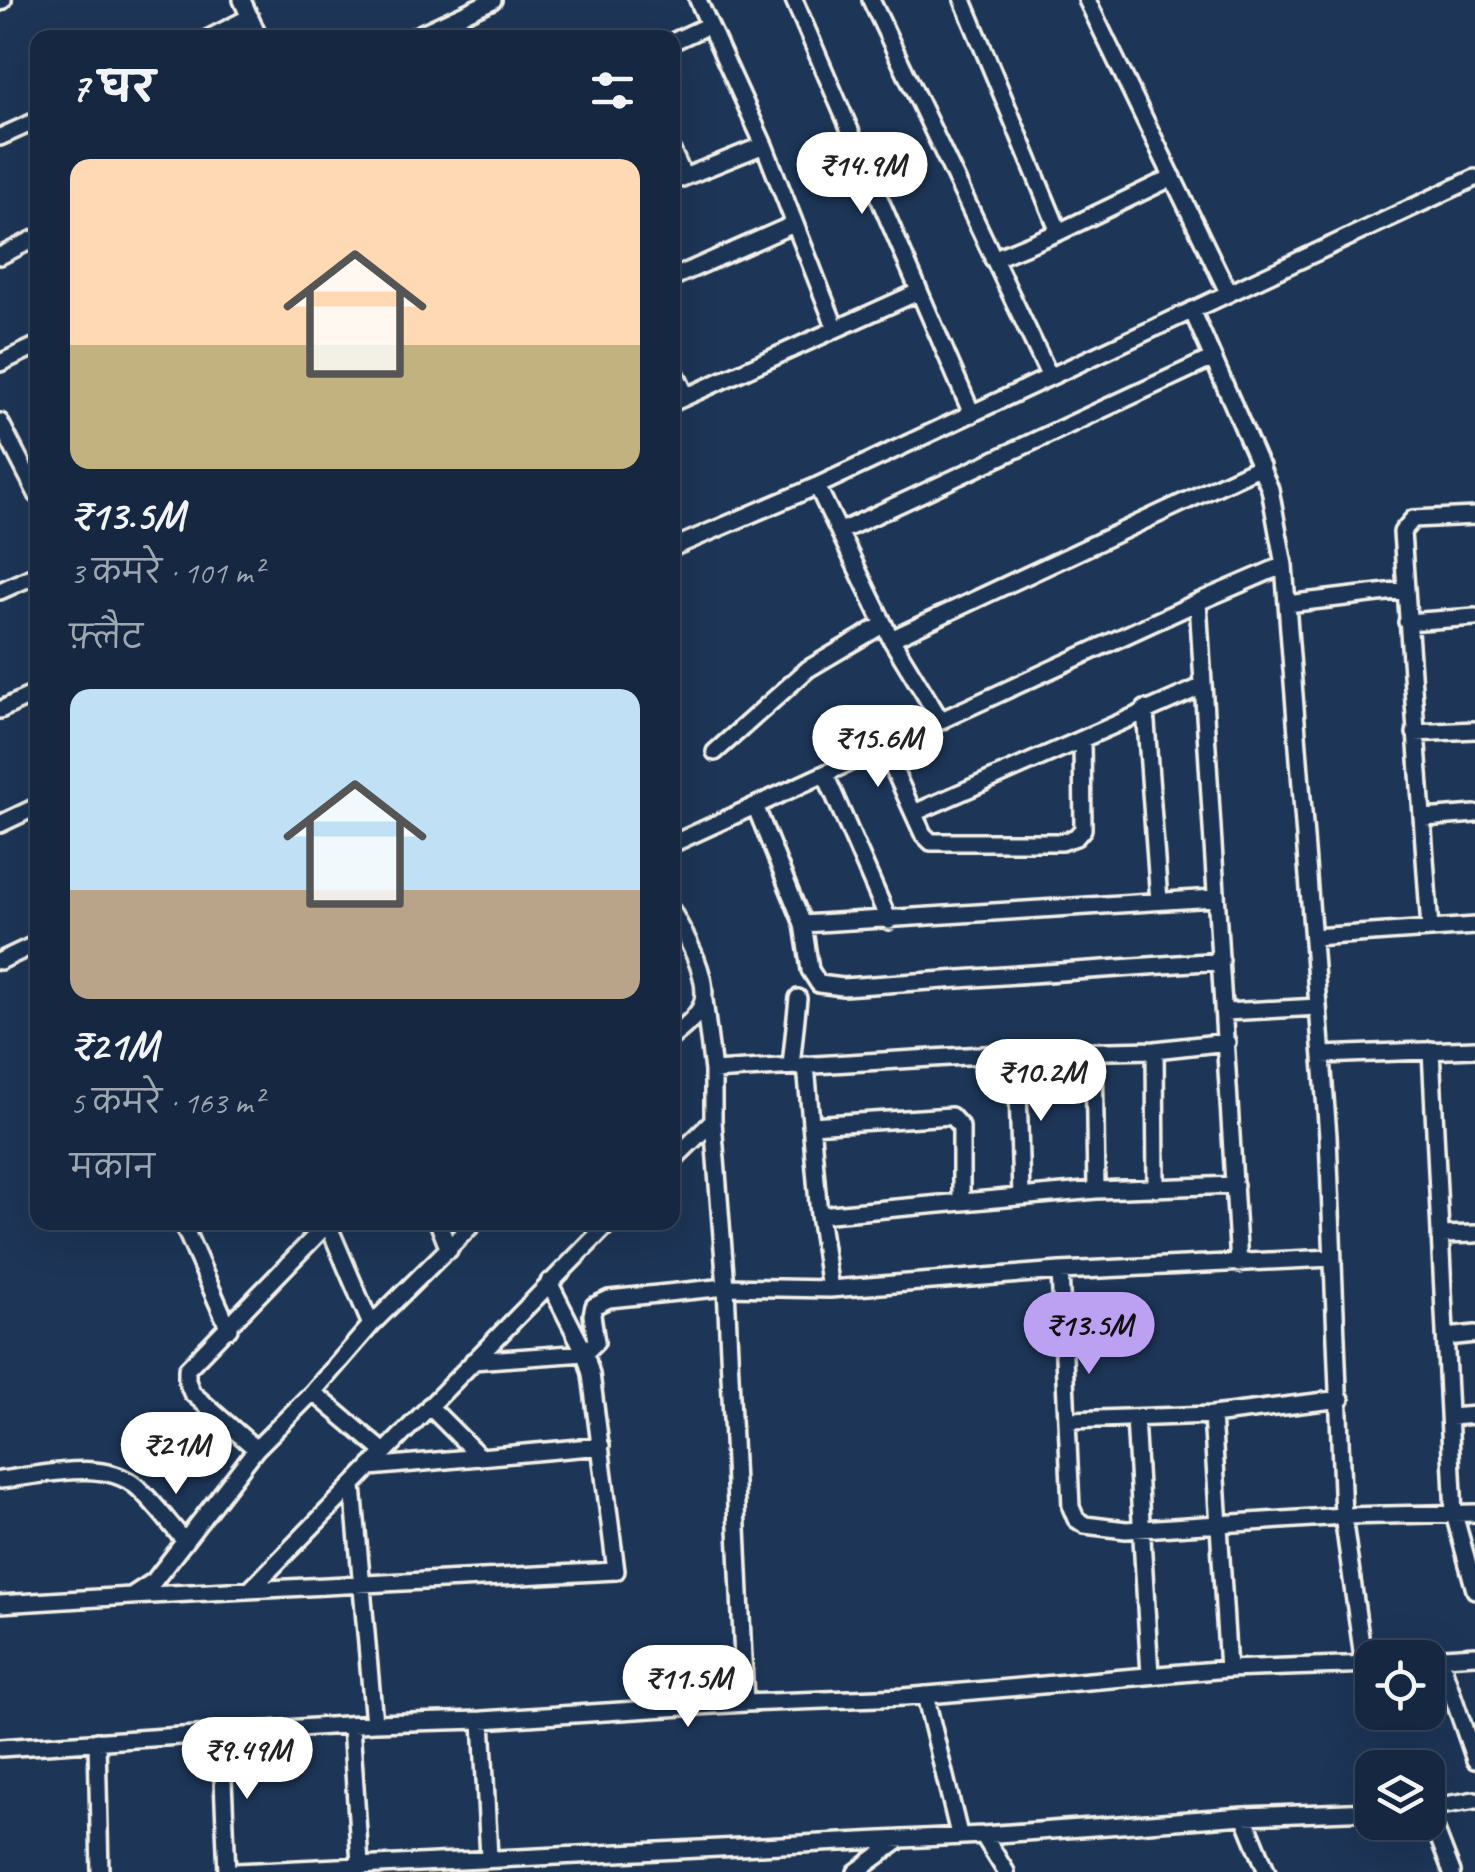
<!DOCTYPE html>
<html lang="hi">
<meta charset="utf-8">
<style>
:root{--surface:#162841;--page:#1f3048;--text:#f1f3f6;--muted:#9ea6b1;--line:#35445a;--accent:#bca0f2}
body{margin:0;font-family:Caveat,"Playpen Sans Deva",sans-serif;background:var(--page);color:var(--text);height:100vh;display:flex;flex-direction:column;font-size:38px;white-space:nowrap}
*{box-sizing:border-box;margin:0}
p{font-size:32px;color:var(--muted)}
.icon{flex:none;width:55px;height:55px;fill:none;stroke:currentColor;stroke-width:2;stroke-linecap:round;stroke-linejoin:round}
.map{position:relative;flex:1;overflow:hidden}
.sheet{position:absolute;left:30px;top:30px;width:650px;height:1200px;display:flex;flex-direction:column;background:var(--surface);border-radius:20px;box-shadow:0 10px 40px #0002,0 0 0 2px var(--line)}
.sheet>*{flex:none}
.fabs{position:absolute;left:1355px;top:1640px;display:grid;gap:20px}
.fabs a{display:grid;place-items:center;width:90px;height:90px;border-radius:20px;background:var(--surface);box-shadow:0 10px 40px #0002,0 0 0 2px var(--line);font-size:50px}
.price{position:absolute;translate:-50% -85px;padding:0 22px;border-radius:35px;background:#fff;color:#222;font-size:32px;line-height:65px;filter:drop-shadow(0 2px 5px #0008)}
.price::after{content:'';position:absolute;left:50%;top:60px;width:30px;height:22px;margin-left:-15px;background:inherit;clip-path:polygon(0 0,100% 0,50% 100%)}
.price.current{background:var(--accent);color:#111}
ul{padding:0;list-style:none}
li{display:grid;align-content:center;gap:20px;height:530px;padding:0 40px}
li span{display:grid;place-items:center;height:310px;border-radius:20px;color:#555}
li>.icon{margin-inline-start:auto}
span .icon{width:180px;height:180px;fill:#fffc;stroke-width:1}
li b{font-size:42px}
h2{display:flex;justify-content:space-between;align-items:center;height:120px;padding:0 40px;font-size:42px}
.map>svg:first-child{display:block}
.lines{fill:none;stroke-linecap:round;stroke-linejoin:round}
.minor-casing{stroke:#f4f1e8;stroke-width:22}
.minor{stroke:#1d3557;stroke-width:15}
</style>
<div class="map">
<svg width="1475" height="1872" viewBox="0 0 1475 1872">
<rect width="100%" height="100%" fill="#1d3557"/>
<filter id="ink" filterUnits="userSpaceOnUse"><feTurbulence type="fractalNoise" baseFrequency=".01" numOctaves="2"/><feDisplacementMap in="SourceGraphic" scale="20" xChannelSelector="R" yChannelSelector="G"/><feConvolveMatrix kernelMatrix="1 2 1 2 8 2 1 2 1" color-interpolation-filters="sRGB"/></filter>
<g filter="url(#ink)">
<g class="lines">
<defs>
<path id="minor" d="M242,0l17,38
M698,0l66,145 72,184
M794,0l178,414
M871,0l178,375
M963,0l96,232
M1087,0l141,292
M0,2l3,-2
M209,38l41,-21
M411,38l82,-38
M672,42l37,-17
M0,137l38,-17
M672,151l12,26
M672,182l92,-37
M0,256l38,-19
M993,259l66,-27 114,-55
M672,278l122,-54
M1192,310l78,179 14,76 44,571 15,380 21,149
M0,363l38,-18
M672,366l14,30
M672,403l246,-111
M0,422l38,74
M817,486l74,153 50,82
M841,531l372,-173
M672,548l145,-62 658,-308
M0,591l38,-17
M1198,602l41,662
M1287,604l117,-14
M1407,622l68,-5
M891,639l370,-173
M1145,709l14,192
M0,710l38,-18
M1415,733l60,-3
M884,748l39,86 8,8h131l14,-5 7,-8 -1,-89
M715,752l93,-83 76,-45
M825,774l64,147
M756,808l47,116 7,46 9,14 24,3 378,-26
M914,813l289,-127
M1424,818l51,-4
M0,824l38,-18
M672,844l526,-242 86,-37
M672,911c12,22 37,64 31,90 -3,14 -20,27 -31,36
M803,924l411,-26
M1430,929l-28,-397 11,-13 62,-3
M1313,937l162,-11
M0,961l38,-18
M704,1000l9,71v50l13,166 19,416
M1225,1012l93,-5
M1155,1050l1,139
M1431,1050l23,464 21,76
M1094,1052l2,138
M1017,1053l4,143
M1322,1055l153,-6
M806,1065l13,150 11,74
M791,1066l7,-68
M713,1071l304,-18 138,-3 72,-8
M811,1125l140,-9 10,11v74
M672,1161l41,-40
M819,1215l277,-25 139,-5
M182,1222l47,107
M327,1222l44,103
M438,1222l11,28
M1440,1235l35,-1
M1060,1271l11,236 5,12 9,6 41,5 217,-14 132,-3
M1447,1337l28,-3
M473,1361l112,-8 11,-11 -4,-27 2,-9 15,-7 117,-12 104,2 230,-18 272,-13
M313,1392l71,60
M429,1406l51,51
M1212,1415l16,254
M1451,1417l24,-2
M1135,1418l15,257
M1069,1420l143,-5 129,-16
M256,1449l-64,-56 -5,-12v-12l140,-145
M370,1467l231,-21
M0,1480c40,-4 103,-23 137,7 17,15 31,35 46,52
M353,1486l21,237
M250,1590l360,-368
M131,1596l485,-25 -25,-197 -6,-21 -36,-71
M0,1604l131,-8 23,-15 102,-132 57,-57 58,-67 104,-103
M1439,1656l36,104
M1428,1658l47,-3
M925,1695l34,139
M482,1720l7,138
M351,1725l9,139
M221,1734l6,138
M97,1741l3,131
M0,1748l374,-25 108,-3 263,-17 159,-6 324,-28 144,-5
M1428,1808l47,-8
M1428,1810l24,62
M1244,1816l23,56
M983,1835l23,37
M236,1872l747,-37 261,-19 128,-5
M856,1872l45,-33"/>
</defs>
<use href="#minor" class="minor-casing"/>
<use href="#minor" class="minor"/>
</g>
</g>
</svg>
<div class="fabs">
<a><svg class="icon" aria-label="locate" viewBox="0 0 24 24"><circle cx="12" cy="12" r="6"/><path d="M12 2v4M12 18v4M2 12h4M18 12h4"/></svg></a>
<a><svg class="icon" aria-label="layers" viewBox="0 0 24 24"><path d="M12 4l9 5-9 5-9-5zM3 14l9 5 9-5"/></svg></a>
</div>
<b class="price" style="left:862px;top:217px">₹14.9M</b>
<b class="price" style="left:878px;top:790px">₹15.6M</b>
<b class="price" style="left:1041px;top:1124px">₹10.2M</b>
<b class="price current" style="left:1089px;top:1377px">₹13.5M</b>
<b class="price" style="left:176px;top:1497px">₹21M</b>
<b class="price" style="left:688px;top:1730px">₹11.5M</b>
<b class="price" style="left:247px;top:1802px">₹9.49M</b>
<section class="sheet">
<h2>7 घर<svg class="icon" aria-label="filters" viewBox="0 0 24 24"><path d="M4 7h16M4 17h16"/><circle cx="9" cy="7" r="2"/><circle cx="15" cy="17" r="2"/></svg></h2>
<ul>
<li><span style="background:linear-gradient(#ffd9b3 60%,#c2b280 0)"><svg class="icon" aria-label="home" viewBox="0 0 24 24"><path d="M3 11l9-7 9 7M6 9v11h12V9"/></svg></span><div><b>₹13.5M</b><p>3 कमरे · 101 m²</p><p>फ़्लैट</p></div></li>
<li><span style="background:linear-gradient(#bfe0f5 65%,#b9a48a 0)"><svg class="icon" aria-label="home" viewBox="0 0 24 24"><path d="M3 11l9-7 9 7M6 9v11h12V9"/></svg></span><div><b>₹21M</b><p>5 कमरे · 163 m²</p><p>मकान</p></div></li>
</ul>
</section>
</div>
